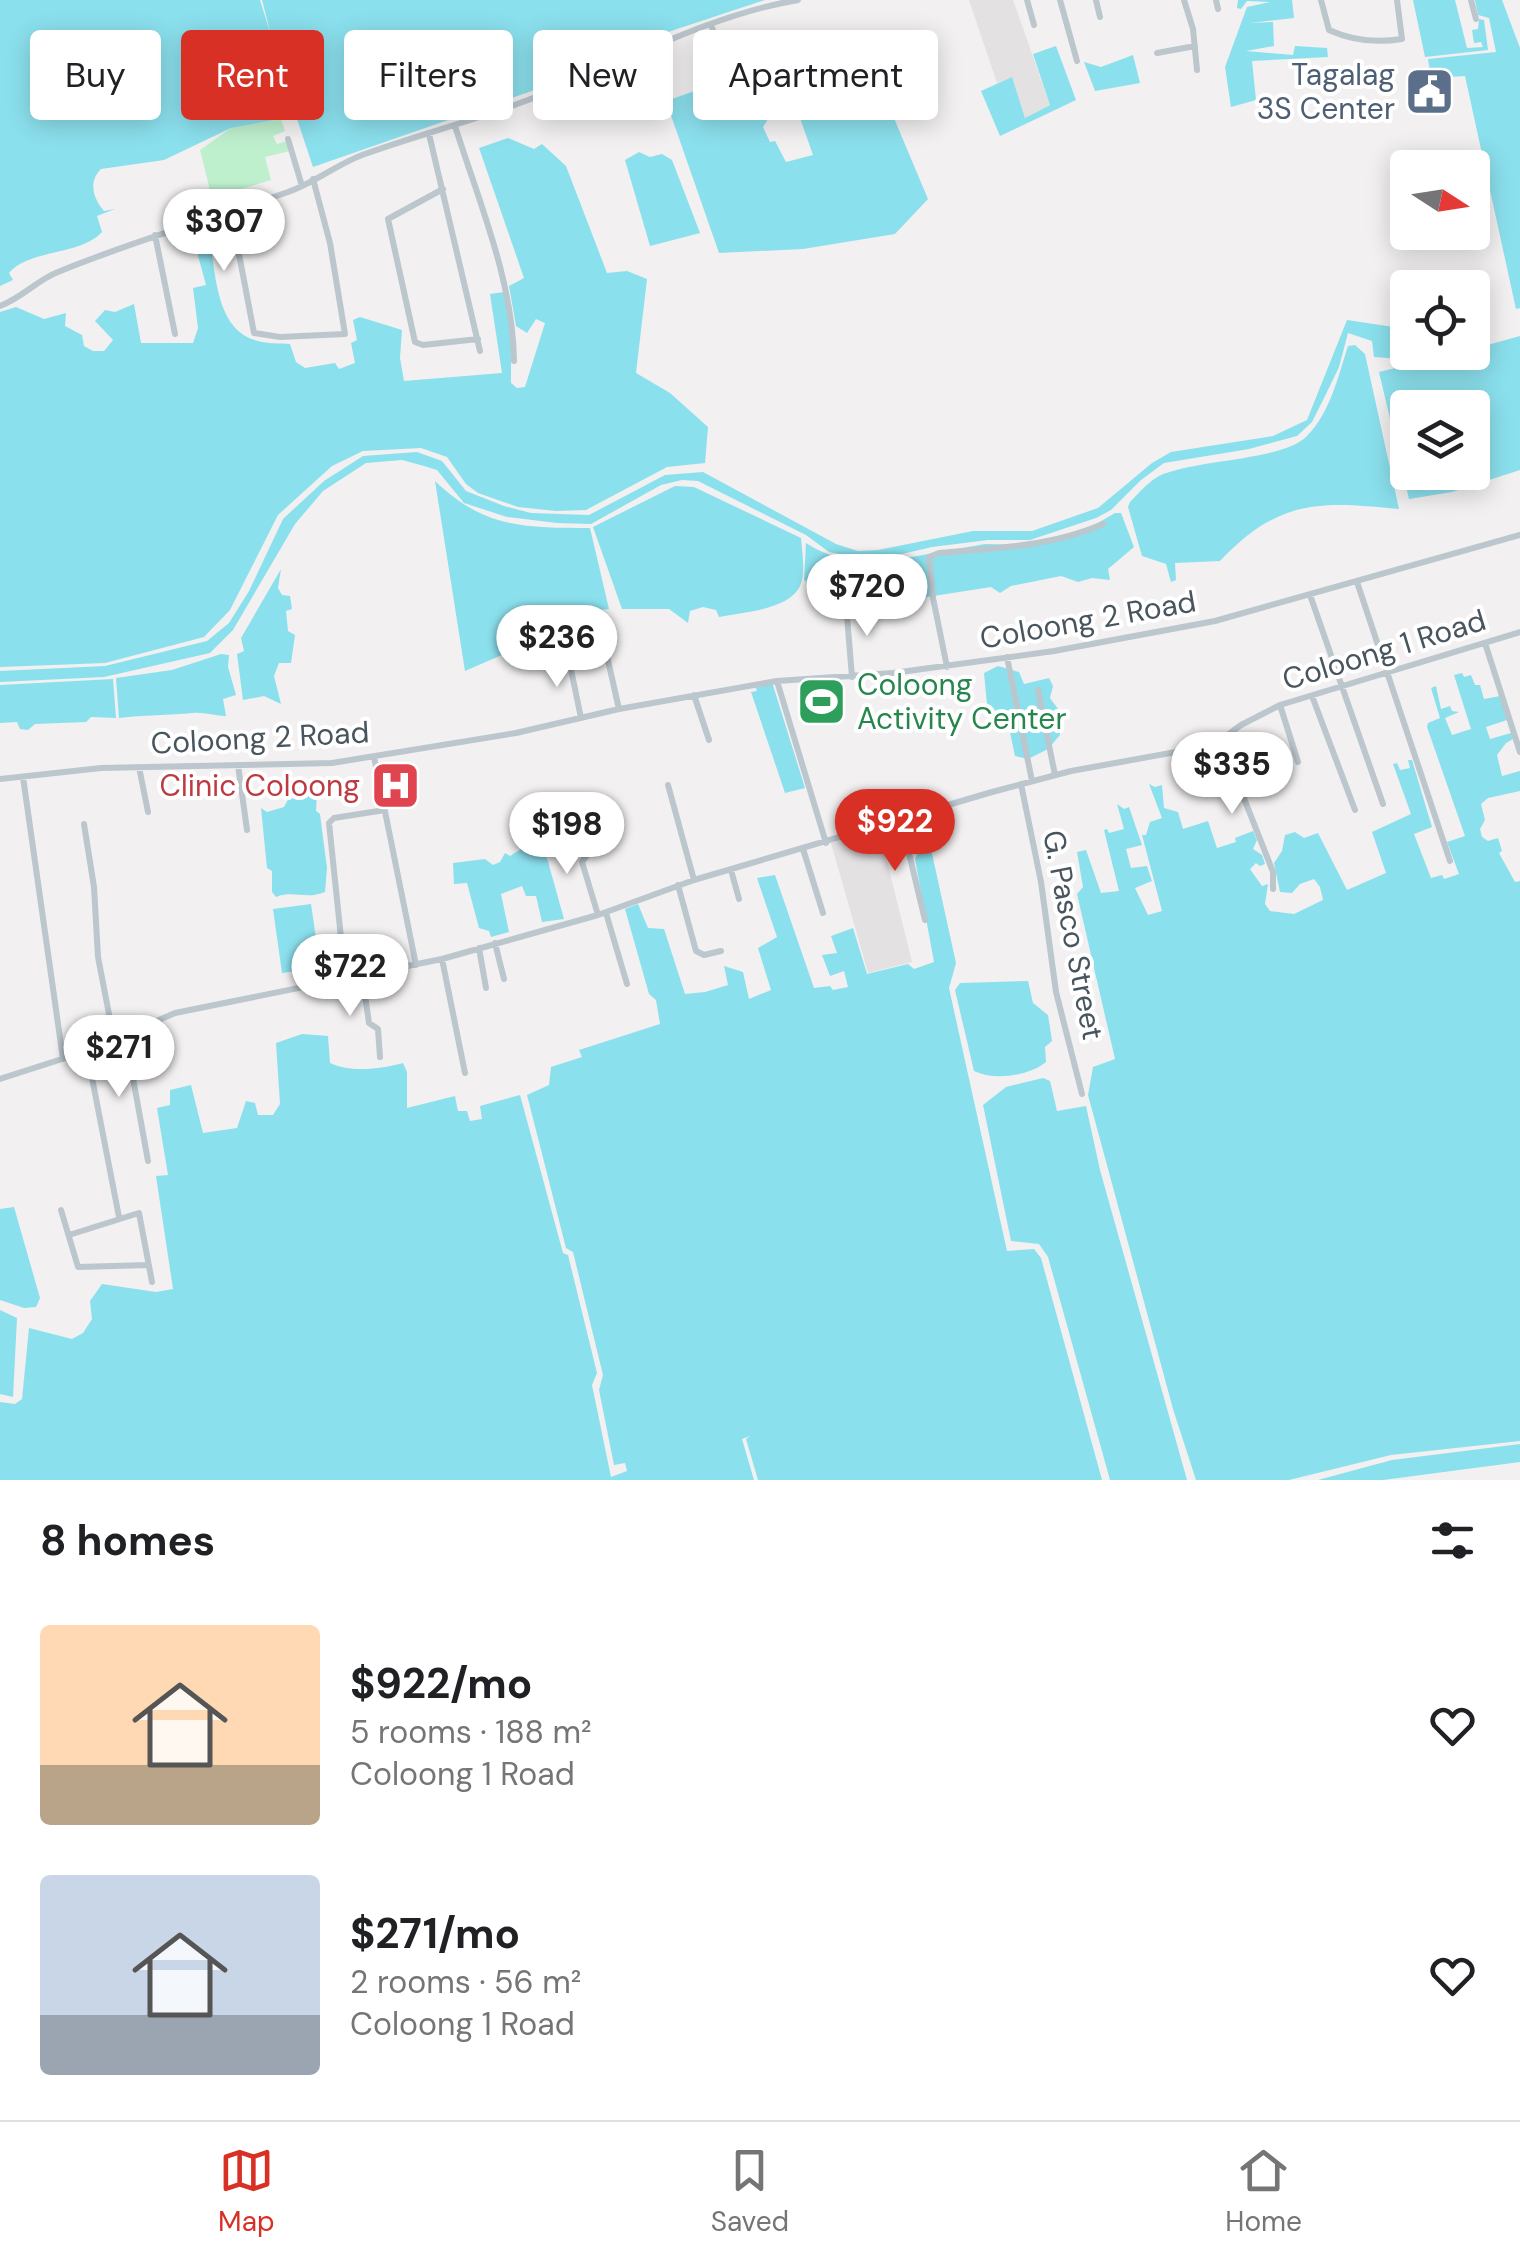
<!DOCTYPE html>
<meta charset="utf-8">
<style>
:root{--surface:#fff;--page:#f6f6f6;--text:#202124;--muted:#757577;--line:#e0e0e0;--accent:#d93025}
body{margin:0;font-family:"DM Sans",sans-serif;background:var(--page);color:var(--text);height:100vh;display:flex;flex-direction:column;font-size:38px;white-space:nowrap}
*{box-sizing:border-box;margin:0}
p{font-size:32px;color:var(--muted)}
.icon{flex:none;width:55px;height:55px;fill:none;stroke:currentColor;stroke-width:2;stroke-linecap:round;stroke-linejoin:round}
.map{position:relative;height:1480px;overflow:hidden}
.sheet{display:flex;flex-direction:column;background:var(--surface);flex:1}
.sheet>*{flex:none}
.hud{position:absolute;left:30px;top:30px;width:1000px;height:90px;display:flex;gap:20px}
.needle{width:65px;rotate:102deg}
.buttons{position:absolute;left:1390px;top:150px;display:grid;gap:20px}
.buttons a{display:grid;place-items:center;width:100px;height:100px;border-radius:10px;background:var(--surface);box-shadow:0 5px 25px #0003;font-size:50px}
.price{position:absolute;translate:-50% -85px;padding:0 22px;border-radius:35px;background:#fff;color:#222;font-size:32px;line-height:65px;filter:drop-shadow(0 2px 5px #0008)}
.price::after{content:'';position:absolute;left:50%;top:60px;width:30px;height:22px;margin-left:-15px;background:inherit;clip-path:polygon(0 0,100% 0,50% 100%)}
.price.current{background:var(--accent);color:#fff}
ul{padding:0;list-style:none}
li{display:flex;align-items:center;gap:30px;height:250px;padding:0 40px}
li span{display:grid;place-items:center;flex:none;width:280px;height:200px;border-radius:10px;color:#555}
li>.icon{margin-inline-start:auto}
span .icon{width:120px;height:120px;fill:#fffc;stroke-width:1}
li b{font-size:42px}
h2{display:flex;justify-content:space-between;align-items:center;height:120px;padding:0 40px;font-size:42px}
.chip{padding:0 35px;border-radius:10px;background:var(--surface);box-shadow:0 5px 25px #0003;font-size:35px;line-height:90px}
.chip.current{background:var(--accent);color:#fff}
.tab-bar{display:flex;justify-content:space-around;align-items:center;height:140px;border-top:2px solid var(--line);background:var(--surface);font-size:28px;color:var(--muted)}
.tab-bar a{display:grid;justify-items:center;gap:5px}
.tab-bar .current{color:var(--accent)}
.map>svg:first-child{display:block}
.education{fill:#e3e1e2}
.green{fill:#bef0ce}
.water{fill:#8be0ed;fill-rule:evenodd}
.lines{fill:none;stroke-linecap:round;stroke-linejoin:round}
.minor{stroke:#bbc6cd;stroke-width:6}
.labels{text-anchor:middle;stroke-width:8;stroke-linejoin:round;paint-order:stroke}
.service-label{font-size:30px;fill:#4e5e75;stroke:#fff;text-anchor:end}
.street-label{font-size:30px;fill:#48555e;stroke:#fff}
.leisure-label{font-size:30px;fill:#27864d;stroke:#fff;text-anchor:start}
.health-label{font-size:30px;fill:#be3a42;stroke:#fff;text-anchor:end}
</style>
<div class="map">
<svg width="1520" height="1480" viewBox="0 0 1520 1480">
<rect width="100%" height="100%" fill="#f2f0f0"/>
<path class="education" d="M969,0h44l37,105 -25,13 -13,-40 -15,5z
M879,829l33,133 -44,11 -37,-130z"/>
<path class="green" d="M281,119l4,12 -12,5 4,8 10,-3 3,10 -25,6 6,23 -59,18 -12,-48 31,-22z"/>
<path class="water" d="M0,0h260l11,35 -9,-35h503l-100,33 -119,53 -233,81 -17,-51 -65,12 -67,32 -63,9c-13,13 -8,29 3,42l11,-2 -18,7 5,16c-22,24 -73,17 -93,41l4,7 -13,6z
M1238,0h54l2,18 -45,5 24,-1 1,24 -28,5 47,4 2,-9 32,2 1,9 -76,4 4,39 -25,7 -6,-40 22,-60 23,-5 -23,-1 -6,8 -4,-1z
M1413,0h42l12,48 16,-1 -2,-5 -7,1 -2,-13 6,-1 1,-10 5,1 4,30 -63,7z
M1475,0h27l18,48v260l-4,1 -51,-233 -34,2 -3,-19 68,-7 -7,-34 -11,-3z
M1056,46l20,54 -76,36 -19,-45 31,-14 13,41 25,-13 -17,-51z
M1133,55l7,28 -45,8 -11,-29 17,5z
M752,71l16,48 -5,8 7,15 5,-1 11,21 27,-7 -13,-37 39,-11 10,11 15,-5 -8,-31 7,1 10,12 10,-3 45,107 -33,35 -92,15 -84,4 -53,-152z
M508,138l26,11 8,-5 24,22 41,107 20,-2 20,8 -11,94 34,20 38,34 -3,36 -38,4 -81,43 -30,1 -38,-4 -40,-14 -12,-9 -19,-27 -26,-9 -58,3 -31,15 -54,49 -48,95 -26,27 -99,26 -105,4v-355l16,-5 28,12 22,-6 -1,13 17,9 2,11 9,5h11l9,-11 -18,-19 10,-11 10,2 19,-8 7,39h52l5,-15 -5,-40 13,-3 -10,-37h15c5,31 7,84 47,93 10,3 22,2 32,3l6,18 9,6 30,-5 4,6 16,-6 -4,-20 6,-3 -4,-20 7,-3 42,13 -2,28 4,23 98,-8 -12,-79 14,-2 7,47v44l6,5 8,-1 20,-64 -9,-4 -9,14 -11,-7 -7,-40 15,-8 -45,-130z
M639,152l11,5 12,-3 10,6 28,73 -50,13 -25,-86z
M1347,320l60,9 1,23 27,1 -35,6 -26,-2 -2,-16 -24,-8 -9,34 -13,27 -14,28 -15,14 -48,13 -85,14 -23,17 -30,30 -15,8 -66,22h-42l-56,7 -47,11h-26l-30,-6 -23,-17 -108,-54 -16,-1 -21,5 -70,39 -34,-1 -50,-6 -43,-14 -27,-33 -13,-4 -22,-6 -36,3 -43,28 -28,33 -62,106 -23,23 -106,24 -104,5v-11l105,-5 102,-25 22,-18 20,-32 34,-72 41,-38 39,-25 54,-4 25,9 24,30 38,15 27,7 58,2 76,-40 38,-3 133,72 22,7 20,-1 95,-19h59l66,-23 54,-45 19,-11 102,-16 34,-16z
M1520,336v134l-68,22 -43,7 -30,-127 78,-19 15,-1 1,-3zM1408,408h64v64h-64z
M1355,345l10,9 34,155c-80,-8 -120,-10 -179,52l-45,2 1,17 -5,2 -5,-18 -24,-8 -14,-49 2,-5c8,-8 18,-20 29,-26 36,-17 124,-15 148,-40 23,-23 31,-59 41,-90z
M435,481c49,47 89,47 155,47l19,81 -17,2 -14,13 -6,-3 -47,12 2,11 -62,27z
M675,486l19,1 107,51c1,14 5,34 -1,48 -11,24 -58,26 -81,31l-3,-7 -13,-3 -13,4 -2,12 -19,-14h-47l-29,-82z
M1115,513h6l13,34 -26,22 2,11 -18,-2 -14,4 -17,-6 -50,10 -11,7 -9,-6 -83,13 -2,-42 79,-14 45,1 61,-18z
M806,543c28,18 55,22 88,17l-3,23 9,13 -8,4 -42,-13 -37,-2 -9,-5z
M281,569l-3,19 4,7 8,1 2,13 -6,2 2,20 7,4 -4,28h-12l-5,13 7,28 -17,-8 -21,4 -6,-46 7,-3 -3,-13z
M221,654l8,1 -1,12 8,28 -13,4 3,17c-11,0 -22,-4 -33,-3 -24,2 -49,2 -74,5l-3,-40 56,-8z
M998,666l21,6 5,12 25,-6 4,8 -3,12 8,11 2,26 -12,14 -20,10 -13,-3 -7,-33 -12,-1 -9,-18 -3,-31z
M1462,673l2,4 7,-2 4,10h5l4,14 16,-3 7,24 -21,7 4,12 21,-6 2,6 -7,4 -9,12 5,21 18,-5v20l-32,7 -7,6 4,16 -5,9 2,8 6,4 10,-3 4,13 -3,2 16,29 5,-1v560l-129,14 -102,25h-93l-23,-71 -85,-314 5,-28 22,-8 -38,-165 6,-7 -6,-35 9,-2 15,43 18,-2 -15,-61 3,-1 2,4 15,-4 -7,-25 7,5 5,-2 13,38 -16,4 5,19 16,-2 5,15 -17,7 13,27 14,-4 -20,-76h4l4,-13 12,-4 -13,-34 6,3 7,-2 2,23 14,4 5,17 25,-8 9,27 19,-6 -1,-4 18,-7 4,9 -4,9 9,6 3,9 -5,2 -4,-3 -6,6 12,17 6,-2 -3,20 5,7 24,3 29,-14 -3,-13 -6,-8 -14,5 -8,9 -12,-1 -6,-29 8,-12 3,-16 10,-3 9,6 14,-5 29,57 39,-17 -14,-41 39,-18 -18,-50 4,-1 3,7 10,-2 -2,-8h4l20,67 -18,7 17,44 11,-3 2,4 15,-5 -12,-32 18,-6 -38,-109 1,-4 12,-5 -9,-30 5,-2 5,23 9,-3 2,5 7,1 -14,6 7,17 19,-6 -17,-54z
M113,679l3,39 -25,-1 -5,5 -51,2 -7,6 -8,-1 -3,-7 -17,1v-38z
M772,682l33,106 -20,5 -34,-101 6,-1 -2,-5z
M313,790l4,4 -1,17 4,3 7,54 -2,24c-19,8 -31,-2 -49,5l-4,-5v-21l-5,-3 -6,-60 6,4 17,-5 6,-11 6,2z
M526,846l21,12 17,61 -22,3 -6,-26h-10l-4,-10 -21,8 8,38 -18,5 -2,-6 -10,-3 -12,-45 -13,1 -1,-21 32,-4 8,6 7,-3 5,-9 5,3z
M928,847l3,2 25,114 -7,25 58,263 27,-2 7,9 61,222h-344l-12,-41 4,-3 -8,3 12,41h-754v-78l15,2 7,-5 7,-71 43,11 11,-6 9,-14 -2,-18 12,-17 54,8 17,-3 -17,-113 12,-1 -11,-67 13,-3v-15l21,-5 12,48 34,-5 9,-27 9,2 3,12h15l7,-11 -4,-61 26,-9 26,2 2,27c21,10 51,6 73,0l4,9v36l48,-12 3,15h9l3,10 12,-2 -2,-13 40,-11 43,158 5,2 29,118 -5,12 19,92 16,-6 -2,-8 -11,2 -15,-75 4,-15 -30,-123 -7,-4 -39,-153 22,-10 2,-18 31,-10 -3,-7 81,-26 -4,-24 -7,-6 -24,-85 13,-5 10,24 16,1 21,65 20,-2 23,-7 -4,-19 19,6 6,27 22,-9 -13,-42 19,-11 -20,-59 18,-3 39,113 16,-2 3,4 15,-3 -4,-16 -14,5 -8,-21 15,-2 -6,-17 22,-8 14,46 41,-10 6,5 20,-7 -19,-103 4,-9z
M311,904l6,41 18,-2 3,22 -56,8 -9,-64z
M1028,981l5,22 15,12 4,26 -7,6 1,15c-17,14 -52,19 -72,9l-19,-81 5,-7z
M1043,1078l7,3 7,30 29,-5 14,64 87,310h-77l-62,-223 -9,-13 -28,-3 -28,-136 23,-18z
M14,1207l26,91 -4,9 -12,1 -24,-8v-91z
M0,1310l17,8 -4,79 -13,-3z
M1520,1444v18l-137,18h-65l74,-20z"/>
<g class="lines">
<path class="minor" d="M1027,0l7,25
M1060,0l17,61
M1096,0l4,17
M1184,0l9,29 4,41
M1216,0l2,9
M1321,0l8,30c24,11 48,13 73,9l-5,-39
M1471,0l5,19
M711,25l17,45
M1157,53l38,-7
M455,126c24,76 58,155 59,235
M429,134l51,217
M288,139l14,47
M443,189l-55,30 27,123 8,3 55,-6
M231,212l23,121 26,4 65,-3 -15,-91 -17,-64
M155,235l20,99
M0,306c22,-8 37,-26 58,-34 75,-31 153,-53 230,-80 26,-9 48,-27 74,-37 55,-20 111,-34 166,-55 89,-33 175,-84 270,-100
M1357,582l93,279
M1310,595l73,209
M846,604l6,73
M602,634l17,75
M1485,643l35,109
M568,655l13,63
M1007,657l25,124
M947,667l-14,-69 -4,-41 10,-4c59,-6 108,-5 164,-29
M777,681l49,162
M1038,690l17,85
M694,695l15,45
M1312,696l43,114
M1280,705l18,57
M1221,740l52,132v17
M374,757l42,208
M238,765l9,65
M139,767l9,45
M23,777l40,282
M0,779l101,-11 231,-5 184,-30 103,-24 158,-28 116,-8 161,-22 161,-30 305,-86
M1021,784l20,98 15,110 26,102
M668,785l26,95
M901,820l24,100
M84,824l10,63 4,70 16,83
M803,849l20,64
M588,854l-6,8 16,53
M731,870l8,29
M678,885l18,66 8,4 17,-4
M606,913l21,71
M495,943l9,36
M479,948l7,40
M442,959l23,114
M362,974l7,49 9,6 2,28
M345,976l-16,-153 5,-5 51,-8
M125,1034l23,127
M87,1052l32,165
M0,1079l87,-28 88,-38 267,-54 156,-44 96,-35 298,-88 79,-21 127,-23 23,-8 20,-15 39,-20 240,-73
M61,1210l17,57 71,-2
M69,1235l70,-22 13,69"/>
</g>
<defs>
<symbol id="civic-square" viewBox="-11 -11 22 22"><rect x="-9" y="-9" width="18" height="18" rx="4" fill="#5c6f8a" stroke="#fff"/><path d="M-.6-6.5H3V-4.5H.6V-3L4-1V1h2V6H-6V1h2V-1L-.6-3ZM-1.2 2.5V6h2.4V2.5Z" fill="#fff"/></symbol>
<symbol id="stadium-square" viewBox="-11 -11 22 22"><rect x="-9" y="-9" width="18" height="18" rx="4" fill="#2e9e5b" stroke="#fff"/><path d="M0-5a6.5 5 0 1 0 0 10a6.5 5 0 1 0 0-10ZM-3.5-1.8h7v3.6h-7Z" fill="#fff"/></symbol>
<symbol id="hospital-square" viewBox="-11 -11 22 22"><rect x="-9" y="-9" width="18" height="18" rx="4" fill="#e0444e" stroke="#fff"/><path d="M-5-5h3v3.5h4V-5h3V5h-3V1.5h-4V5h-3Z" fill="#fff"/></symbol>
</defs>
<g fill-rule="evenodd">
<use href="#civic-square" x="1402" y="64" width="55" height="55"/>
<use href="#stadium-square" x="794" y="674" width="55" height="55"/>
<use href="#hospital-square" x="368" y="758" width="55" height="55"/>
</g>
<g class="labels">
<g class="service-label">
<text x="1395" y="85">Tagalag<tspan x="1395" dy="34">3S Center</tspan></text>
</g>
<g class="street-label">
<text transform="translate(1088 620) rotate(-10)" y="10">Coloong 2 Road</text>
<text transform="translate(1384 650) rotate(-17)" y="10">Coloong 1 Road</text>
<text transform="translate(260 738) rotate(-3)" y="10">Coloong 2 Road</text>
<text transform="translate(1073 935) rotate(79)" y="10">G. Pasco Street</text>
</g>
<g class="leisure-label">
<text x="857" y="695">Coloong<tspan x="857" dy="34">Activity Center</tspan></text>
</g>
<g class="health-label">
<text x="360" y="796">Clinic Coloong</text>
</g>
</g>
</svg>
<div class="buttons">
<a><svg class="needle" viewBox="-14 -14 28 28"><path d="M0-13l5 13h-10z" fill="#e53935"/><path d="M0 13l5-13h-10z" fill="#757577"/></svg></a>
<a><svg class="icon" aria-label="locate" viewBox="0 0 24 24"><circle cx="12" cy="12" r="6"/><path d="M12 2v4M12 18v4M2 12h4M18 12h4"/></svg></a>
<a><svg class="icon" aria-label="layers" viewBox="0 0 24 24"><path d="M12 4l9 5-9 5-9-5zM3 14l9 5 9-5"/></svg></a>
</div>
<b class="price" style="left:224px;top:274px">$307</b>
<b class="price" style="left:867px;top:639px">$720</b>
<b class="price" style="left:557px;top:690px">$236</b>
<b class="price" style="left:1232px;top:817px">$335</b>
<b class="price current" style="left:895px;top:874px">$922</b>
<b class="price" style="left:567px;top:877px">$198</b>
<b class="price" style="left:350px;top:1019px">$722</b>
<b class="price" style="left:119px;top:1100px">$271</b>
<div class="hud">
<a class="chip">Buy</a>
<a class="chip current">Rent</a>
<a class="chip">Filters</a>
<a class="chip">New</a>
<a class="chip">Apartment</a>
</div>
</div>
<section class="sheet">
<h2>8 homes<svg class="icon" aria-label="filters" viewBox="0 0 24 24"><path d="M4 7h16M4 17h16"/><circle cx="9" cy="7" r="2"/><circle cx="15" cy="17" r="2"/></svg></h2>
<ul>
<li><span style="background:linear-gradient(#ffd9b3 70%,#b9a48a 0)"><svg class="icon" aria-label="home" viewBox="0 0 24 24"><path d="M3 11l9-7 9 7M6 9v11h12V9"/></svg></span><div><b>$922/mo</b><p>5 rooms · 188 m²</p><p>Coloong 1 Road</p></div><svg class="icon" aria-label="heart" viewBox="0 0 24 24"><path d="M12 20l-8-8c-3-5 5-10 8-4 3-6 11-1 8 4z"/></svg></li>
<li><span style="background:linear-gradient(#c9d6e8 70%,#9aa5b1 0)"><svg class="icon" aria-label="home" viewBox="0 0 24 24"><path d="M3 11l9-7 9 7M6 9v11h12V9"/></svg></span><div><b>$271/mo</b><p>2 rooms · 56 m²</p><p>Coloong 1 Road</p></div><svg class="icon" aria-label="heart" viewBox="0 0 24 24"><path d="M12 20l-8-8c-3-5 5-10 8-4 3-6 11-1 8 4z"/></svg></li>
</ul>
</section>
<nav class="tab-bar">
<a class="current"><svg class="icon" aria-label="map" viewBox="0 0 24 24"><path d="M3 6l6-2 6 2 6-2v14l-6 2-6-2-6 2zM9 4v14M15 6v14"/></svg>Map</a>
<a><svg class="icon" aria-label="saved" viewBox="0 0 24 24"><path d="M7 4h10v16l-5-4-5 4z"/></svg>Saved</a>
<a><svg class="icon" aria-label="home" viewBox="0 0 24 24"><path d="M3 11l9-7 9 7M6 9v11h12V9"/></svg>Home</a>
</nav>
